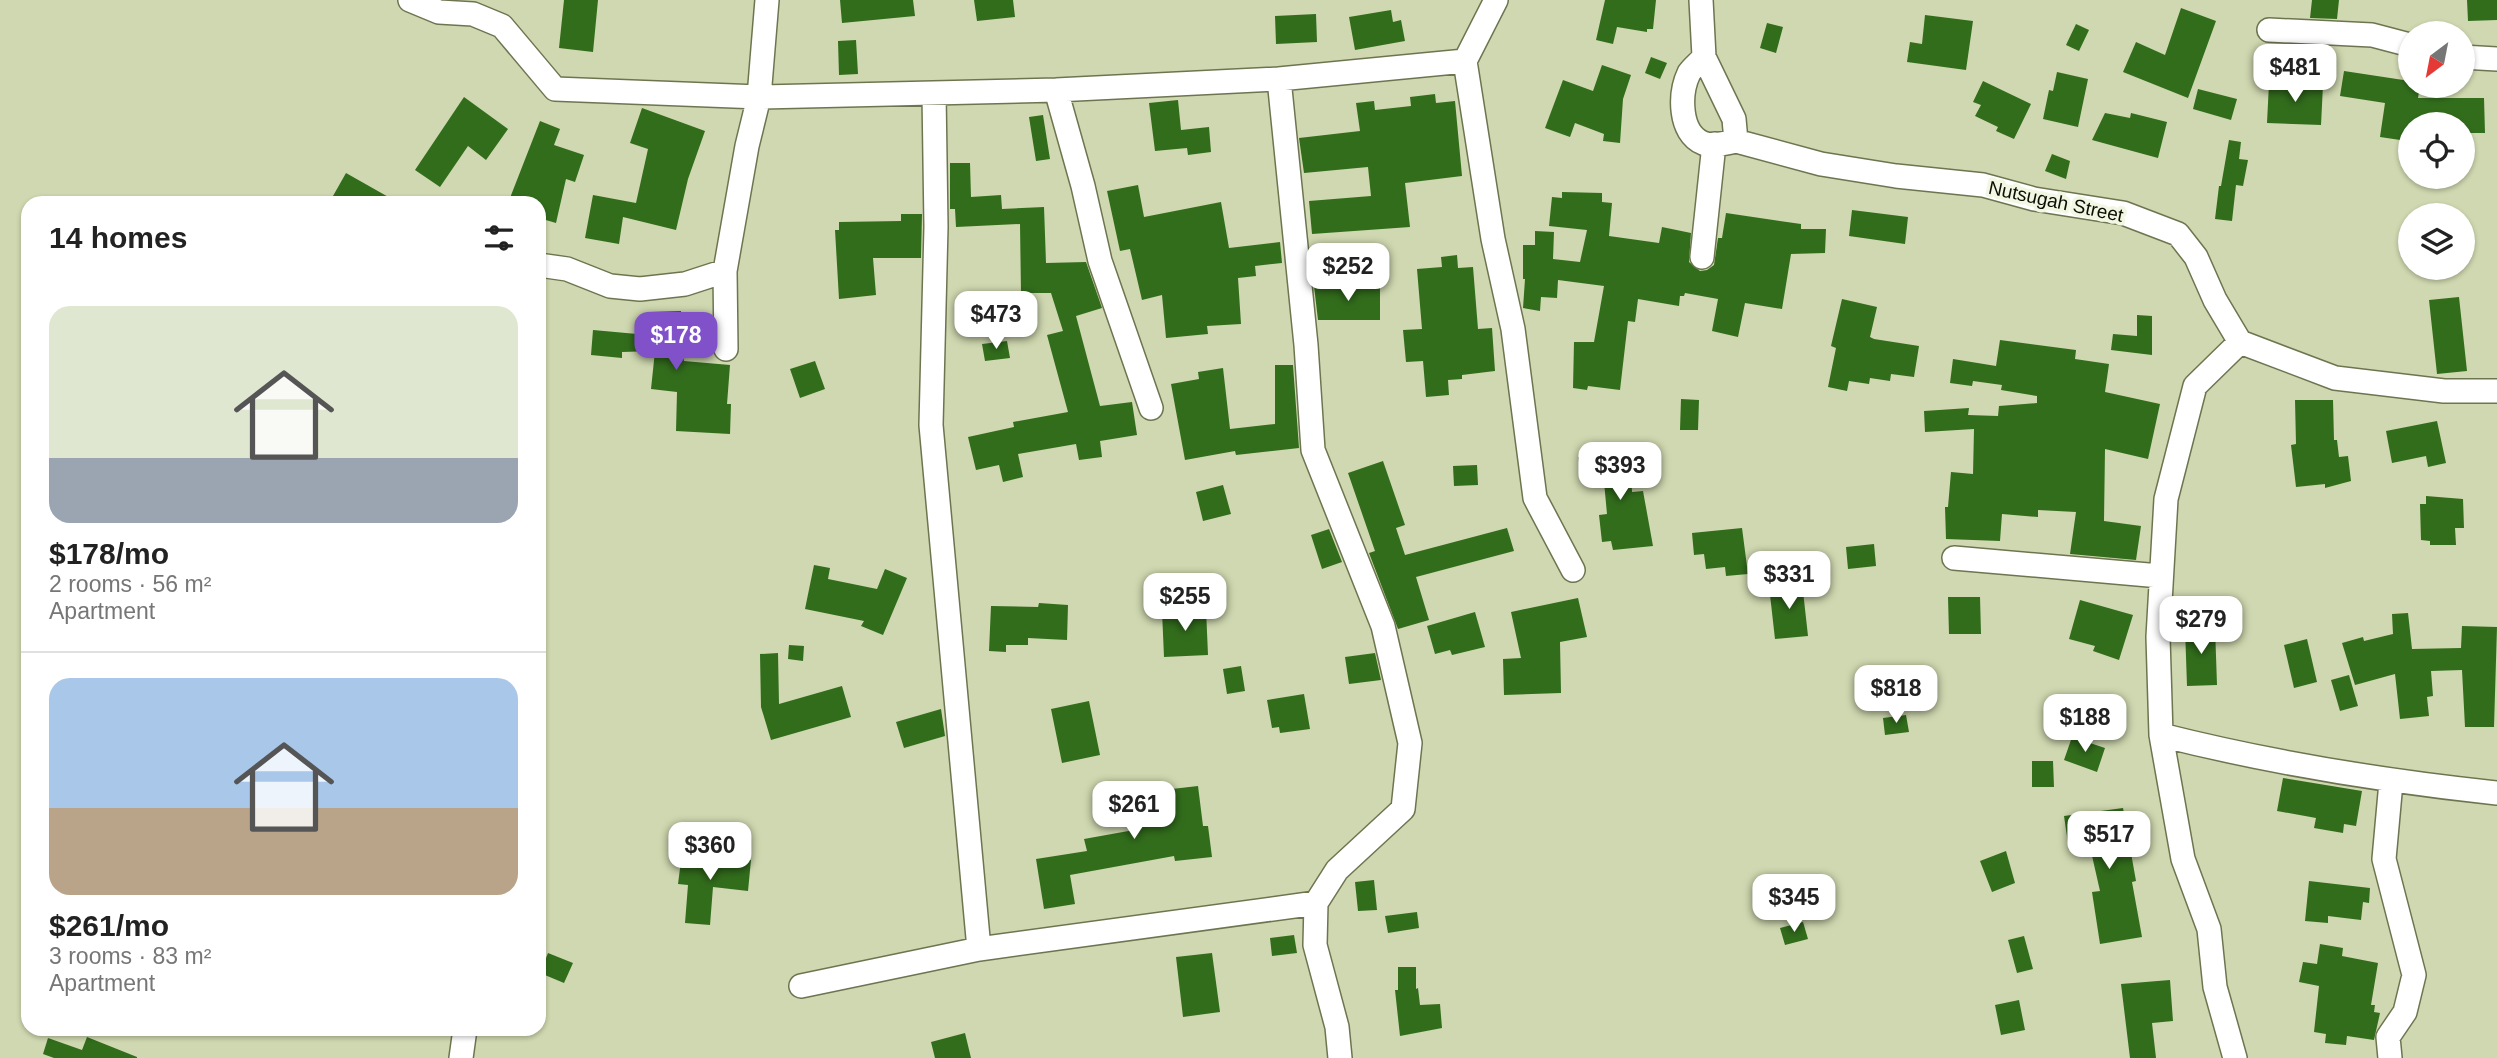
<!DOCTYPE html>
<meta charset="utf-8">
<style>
:root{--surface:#fff;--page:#f2f2f2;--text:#222;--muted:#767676;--line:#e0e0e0;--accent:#8151ca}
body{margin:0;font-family:Arial,sans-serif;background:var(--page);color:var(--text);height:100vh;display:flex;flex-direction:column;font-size:26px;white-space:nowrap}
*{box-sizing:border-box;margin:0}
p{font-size:23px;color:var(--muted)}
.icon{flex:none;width:38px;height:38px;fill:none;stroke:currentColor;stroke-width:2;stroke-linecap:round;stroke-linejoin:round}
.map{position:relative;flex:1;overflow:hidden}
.details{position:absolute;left:21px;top:196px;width:525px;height:840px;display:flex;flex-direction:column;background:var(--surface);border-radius:21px;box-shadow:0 2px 5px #0004}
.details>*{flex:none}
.needle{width:46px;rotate:212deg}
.buttons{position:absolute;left:2398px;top:21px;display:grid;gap:14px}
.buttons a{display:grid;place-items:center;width:77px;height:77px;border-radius:50%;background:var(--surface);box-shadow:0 2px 5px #0004;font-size:35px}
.price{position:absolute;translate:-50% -60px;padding:0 16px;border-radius:14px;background:#fff;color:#222;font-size:23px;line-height:46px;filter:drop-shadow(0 2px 4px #0008)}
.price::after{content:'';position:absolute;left:50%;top:42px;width:21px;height:16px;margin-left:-10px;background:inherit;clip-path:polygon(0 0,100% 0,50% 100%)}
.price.on{background:var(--accent);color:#fff}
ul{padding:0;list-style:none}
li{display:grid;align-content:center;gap:14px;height:371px;padding:0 28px}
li+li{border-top:2px solid var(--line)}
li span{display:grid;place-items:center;height:217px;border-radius:21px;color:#555}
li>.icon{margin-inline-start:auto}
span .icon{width:126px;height:126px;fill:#fffc;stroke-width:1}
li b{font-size:30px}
h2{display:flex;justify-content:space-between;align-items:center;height:84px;padding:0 28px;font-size:30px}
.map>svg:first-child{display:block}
.building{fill:#326d1c}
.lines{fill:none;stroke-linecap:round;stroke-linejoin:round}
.minor-casing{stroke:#6d7550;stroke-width:26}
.minor{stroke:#fff;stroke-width:23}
.labels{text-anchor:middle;stroke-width:7;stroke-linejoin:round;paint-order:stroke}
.street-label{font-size:19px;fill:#0b0e02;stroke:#f1f7e2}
</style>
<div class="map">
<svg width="2497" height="1058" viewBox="0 0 2497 1058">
<rect width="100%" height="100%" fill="#cfd8b0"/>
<path class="building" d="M564,0h34l-5,52 -34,-4z
M840,0h73l2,16 -73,7z
M974,0h39l2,17 -38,4z
M1605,0h51l-3,29h-6v3l-30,-5 -4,17 -17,-4z
M2312,0h27l-2,19 -27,-1z
M2467,0h30v20l-29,1z
M2181,8l35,13 -28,77 -65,-26 13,-30 29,13z
M1391,10l2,12 8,-2 4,21 -50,9 -6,-33z
M1316,14l1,28 -41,2 -1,-28z
M1925,15l48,6 -7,49 -59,-8 3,-20 12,2z
M1767,23l16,4 -7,26 -16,-5z
M2076,24l13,6 -10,21 -13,-6z
M856,40l2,34 -19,1 -1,-34z
M1651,57l16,6 -7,16 -15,-6z
M1602,65l29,10 -8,24 -3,44 -17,-2 1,-7 -29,-11 -5,14 -25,-9 18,-48 30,11z
M2344,71l66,10v5h10l-2,12h66l1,35h-23v-9h-52l-3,17 -27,-4 5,-34 -45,-7z
M2057,72l31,7 -10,48 -35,-8 6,-29 4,1z
M1983,81l48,23 -17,35 -18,-8 2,-4 -23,-11 6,-11 -8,-3z
M2269,83l54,2 -2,40 -54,-2z
M2198,89l39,10 -6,21 -38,-11z
M1435,94l1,9 19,-2 7,75 -57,7 5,44 -98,7 -3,-33 62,-5 -3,-29 -64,6 -5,-35 61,-7 -4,-28 18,-2 1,9 36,-4 -1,-9z
M464,97l44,32 -22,31 -18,-14 -28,41 -25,-17z
M1178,100l3,30 28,-3 2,25 -23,3 -1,-7 -32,3 -6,-48z
M642,108l63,23 -17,48 -12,51 -53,-13 -4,27 -34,-6 8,-43 43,8 12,-54 -18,-6z
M2105,113l25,5 1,-5 36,9 -9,36 -66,-18z
M1043,115l7,44 -14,2 -7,-44z
M540,121l20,8 -6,16 30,10 -9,27 -9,-3 -10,44 -17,-5v-15h-31z
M2229,140l12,2 -2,17 9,1 -5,26 -7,-1 -4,36 -17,-2 4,-33h2z
M2052,154l18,7 -4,18 -21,-8z
M950,163h20l1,34 30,-2 1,14 42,-2 2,56 40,-1 16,46 -26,8 24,90 32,-4 5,33 -37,6 2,16 -23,3 -3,-16 -58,10 5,23 -20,5 -4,-17 -23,5 -8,-33 46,-10 -1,-5 55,-10 -21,-77 16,-4 -12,-38h-30l-1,-69 -64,3 -1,-18h-5z
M346,173l53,30h-70z
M1138,185l6,32 77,-15 8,46 51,-6 2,21 -27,3 1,10 -18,2 3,46 -34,2 1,8 -42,4 -4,-43 -20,5 -12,-51 -10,2 -13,-60z
M1562,192l40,1v9l10,1 -3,33 50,7 3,-16 29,6 -2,29 11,9 7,-1 7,-5 4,-27h4l4,-25 75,11v5h25l-1,24 -34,1 -9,55 -37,-6 -7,34 -26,-6 6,-32 -33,-6 -1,3h-4l-1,10 -41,-7 -3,23 -7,-1 -8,69 -32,-4 -1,4 -14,-2 1,-46h20l10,-56 -46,-6 -1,18 -16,-1 -1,14 -17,-3 2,-29h-2v-34h12v-14l19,1 -1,27 27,3 7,-32 -38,-4 3,-29 10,1z
M1852,210l56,7 -3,27 -56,-8z
M901,214h21l-1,44h-48l3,37 -37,4 -4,-69h4v-8l62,-1z
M1457,255l1,13 15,-1 5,62 14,-1 3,43 -33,4v4l-14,1 1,15 -23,2 -3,-36 -17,1 -3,-32 19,-1 -5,-60 25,-2 -1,-10z
M1380,285v35h-62l-4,-34z
M2459,297l8,74 -30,3 -8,-74z
M1842,299l35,8 -7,30 4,2 45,7 -5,31 -23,-3 -1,7 -20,-3 -1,6 -20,-3 -2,10 -19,-4 8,-39 -5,-2z
M681,311l3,50 46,4 -3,39h4l-1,30 -54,-3 1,-39 -26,-3 4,-38 -33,1v6l-31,-3 2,-25 55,5 -1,-23z
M2137,315l15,1v39l-41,-5 2,-16 24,2z
M2000,340l76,10 -1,9 34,5 -4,28 55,12 -12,55 -43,-10 -1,72 37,5 -5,34 -66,-6 6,-42 -38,-2v7l-36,-3 -2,27 -54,-2 -1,-32h3l3,-35 22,2 1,-45 -49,3 -1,-21 45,-3 -1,7 30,1 1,-10 38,-3v-7l-36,-6 1,-5 -29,-4 -1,5 -22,-3 3,-24 43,7z
M1007,341l3,17 -25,3 -3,-17z
M815,361l10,28 -25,9 -10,-29z
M1275,365h18l6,83 -63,7 -1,-4 -50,9 -14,-76 28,-5 -1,-7 25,-4 7,61 45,-5z
M1681,399l18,1 -1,30h-18z
M2295,400h38l1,40h3l2,17 9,-1 3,25 -26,7v-4l-29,3 -5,-42 5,-1z
M2437,421l9,42 -18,4 -2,-11 -34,7 -6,-32z
M1630,452l2,40 11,-1 10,55 -40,4 -2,-9 -9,1 -3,-27 8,-1 -4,-43 -22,3 -3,-17z
M1383,461l22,64 -9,3 9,27 102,-27 7,23 -98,26 13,43 -31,9 -29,-76 6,-2 -27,-78z
M1477,465l1,20 -24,1 -1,-20z
M1223,485l8,29 -28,7 -7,-29z
M2426,496l37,3 1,29h-9l1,17h-26v-4l-9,-1 -1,-36h6z
M1742,528l6,46 -22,2 -1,-9 -19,2 -2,-15 -10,1 -2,-22z
M1329,529l13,33 -20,7 -11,-34z
M1874,544l2,22 -28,3 -2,-22z
M814,565l16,3 -2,11 49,10 8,-20 22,9 -24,57 -22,-9 3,-5 -59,-12z
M1802,582l6,54 -33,3 -6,-53z
M1948,597h32l1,37h-32z
M1578,598l9,39 -27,5 1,51 -57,2 -1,-36 18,-1 -10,-46z
M2080,600l53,15 -14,45 -26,-9 2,-5 -26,-7z
M1039,603l29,2 -1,35 -39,-2v7h-22v7l-17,-1 2,-45 47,1z
M1206,609l2,46 -44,2 -2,-46z
M1475,612l10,35 -33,8 -2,-5 -15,4 -8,-28z
M2408,613l4,36 49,-1 1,-22 35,1 -3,100h-29l-3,-57 -31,1 2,25 -6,1 2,19 -29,3 -5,-45 -40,11 -13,-42 21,-6 1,4 29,-7 -1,-20z
M2215,627l2,58 -30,1 -2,-58z
M2307,639l10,43 -23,6 -10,-43z
M789,645l15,1 -1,15 -15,-2z
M778,653l1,51 63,-18 9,31 -80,23 -10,-33 -1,-53z
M1375,653l6,27 -32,4 -4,-27z
M1241,666l4,25 -18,3 -4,-25z
M2349,675l9,31 -18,5 -9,-31z
M1304,694l6,35 -30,4 -1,-6 -7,1 -5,-28z
M1089,701l11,54 -38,8 -11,-54z
M941,709l4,27 -41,12 -8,-26z
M1906,715l3,17 -24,3 -2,-17z
M2072,737l33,11 -8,24 -33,-12z
M2032,761h21l1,26h-22z
M2283,778l79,13 -6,35 -12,-2 -1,9 -29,-5 2,-10 -39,-7z
M1163,784v6l35,-4 5,40h5l4,31 -37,4 -1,-5 -104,19 5,29 -31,5 -8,-50 51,-8 -3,-12 50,-9 -1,-45z
M2123,808l13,73 -4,1 10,55 -42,7 -8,-52 8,-1 -10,-44 -21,3 -5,-34z
M2006,851l9,32 -23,9 -12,-31z
M682,853l69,7 -3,31 -35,-4 -3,38 -25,-2 3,-38 -10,-1z
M1374,880l3,30 -19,1 -3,-29z
M2309,881l61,7 -1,15 -6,-1 -2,18 -33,-4v7l-23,-2z
M1417,912l2,16 -31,5 -3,-17z
M1803,922l5,17 -23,6 -5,-17z
M1294,935l3,18 -25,3 -2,-18z
M2024,936l9,33 -16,4 -9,-33z
M2320,944l23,4 -1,8 36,7 -7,42h4l-1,7 6,1 -6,27 -27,-4 -1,9 -21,-2 1,-9 -12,-2 5,-46 -20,-4 4,-20 14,2z
M548,953l25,10 -9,20 -24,-10z
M1212,953l8,59 -37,5 -7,-60z
M1398,967h18v22l2,-1 2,17 20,-1 2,24 -42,8 -5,-46h3z
M2170,980l3,41 -21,2 4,35h-26l-9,-74z
M2019,1000l6,30 -24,5 -6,-30z
M965,1033l6,25h-36l-4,-16z
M87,1037l50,20v1h-83l-11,-4 5,-16 34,12z"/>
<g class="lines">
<defs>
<path id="minor" d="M410,0l29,12 34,2 29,12 53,63 204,8 297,-7 223,-11 186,-18 31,-61
M1701,0l3,57 30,62 2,22 85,23 75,12 87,9 51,14 89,14 55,21 18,23 19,43 25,42 95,36 109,13h53
M2269,30l103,5 38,10
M1704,57c-4,5 -12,11 -15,16 -10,21 -10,60 14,70 9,4 23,0 33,-2
M2462,57l35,2
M1465,61l28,178 20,90 22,169 38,72
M1279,79l27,266 7,105 70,176 27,117 -7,66 -66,61 -21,33 -1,42 22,82 3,31
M1056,90l27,96 17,75 51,147
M934,93l2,134 -5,198 48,524
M1702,257l12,-113
M539,265l28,4 43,17 30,3 45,-5 40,-13
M726,349l-1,-78 22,-125 12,-49 8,-97
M1954,558l206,18
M2161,735c111,28 222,46 336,58
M801,986l178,-37 337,-46
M461,1058l4,-29
M2235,1058l-20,-71 -6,-58 -26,-70 -22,-124 -3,-98 8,-138 29,-113 45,-44
M2390,1058l-2,-21 17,-25 9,-37 -30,-116 7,-77"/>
</defs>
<use href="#minor" class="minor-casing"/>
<use href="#minor" class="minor"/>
</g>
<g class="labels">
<g class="street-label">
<text transform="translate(2056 201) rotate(12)" y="7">Nutsugah Street</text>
</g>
</g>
</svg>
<div class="buttons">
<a><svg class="needle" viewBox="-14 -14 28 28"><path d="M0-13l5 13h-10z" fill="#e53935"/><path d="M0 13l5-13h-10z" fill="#767676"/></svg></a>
<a><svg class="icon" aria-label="locate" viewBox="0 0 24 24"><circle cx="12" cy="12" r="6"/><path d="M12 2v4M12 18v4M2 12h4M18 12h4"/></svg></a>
<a><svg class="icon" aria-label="layers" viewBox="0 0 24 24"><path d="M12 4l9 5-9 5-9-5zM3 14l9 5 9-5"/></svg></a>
</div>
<b class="price" style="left:2295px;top:104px">$481</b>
<b class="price" style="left:1348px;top:303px">$252</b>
<b class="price" style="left:996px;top:351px">$473</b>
<b class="price on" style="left:676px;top:372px">$178</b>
<b class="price" style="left:1620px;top:502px">$393</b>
<b class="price" style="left:1789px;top:611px">$331</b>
<b class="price" style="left:1185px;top:633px">$255</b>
<b class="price" style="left:2201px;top:656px">$279</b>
<b class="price" style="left:1896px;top:725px">$818</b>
<b class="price" style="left:2085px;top:754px">$188</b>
<b class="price" style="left:1134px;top:841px">$261</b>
<b class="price" style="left:2109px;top:871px">$517</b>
<b class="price" style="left:710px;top:882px">$360</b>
<b class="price" style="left:1794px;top:934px">$345</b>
<section class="details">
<h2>14 homes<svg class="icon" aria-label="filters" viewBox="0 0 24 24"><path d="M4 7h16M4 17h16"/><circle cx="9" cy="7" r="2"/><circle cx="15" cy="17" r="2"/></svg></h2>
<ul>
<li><span style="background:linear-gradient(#dfe7d0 70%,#9aa5b1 0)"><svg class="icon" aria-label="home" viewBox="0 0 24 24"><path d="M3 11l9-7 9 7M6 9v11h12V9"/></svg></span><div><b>$178/mo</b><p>2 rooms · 56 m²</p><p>Apartment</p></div></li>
<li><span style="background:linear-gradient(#a9c7e8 60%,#b9a48a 0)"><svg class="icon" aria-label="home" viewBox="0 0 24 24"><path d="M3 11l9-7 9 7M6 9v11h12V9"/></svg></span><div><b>$261/mo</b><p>3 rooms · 83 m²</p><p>Apartment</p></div></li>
</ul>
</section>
</div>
